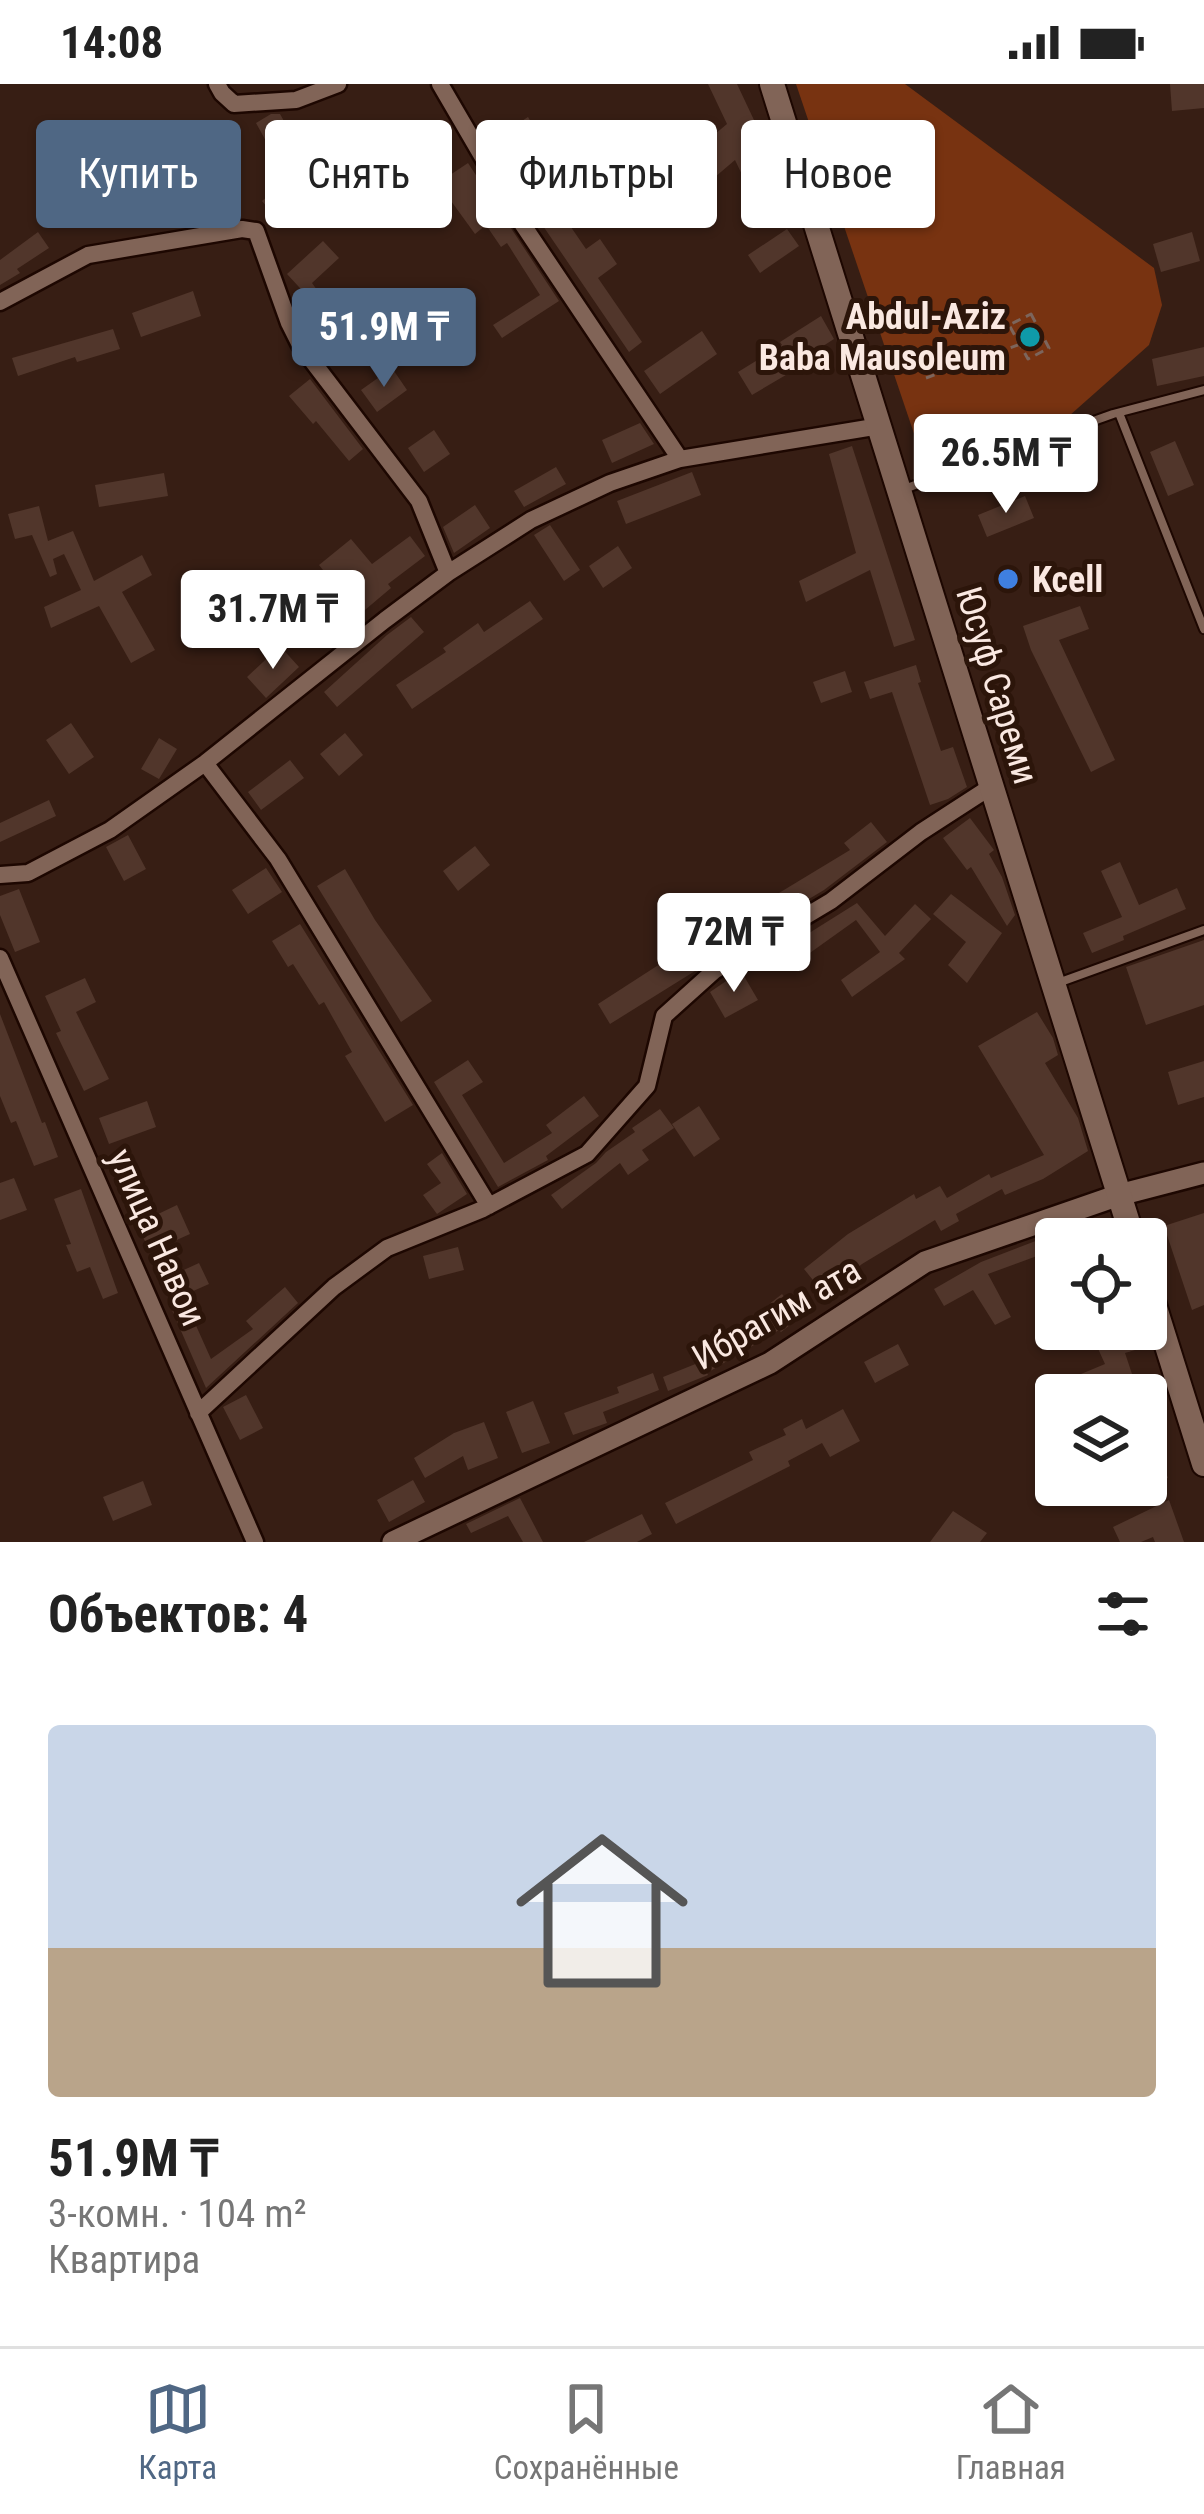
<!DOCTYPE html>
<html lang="ru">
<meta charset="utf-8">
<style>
:root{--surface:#fff;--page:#f6f6f6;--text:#222;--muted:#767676;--line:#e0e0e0;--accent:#4f6784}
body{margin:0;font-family:"Roboto Condensed",sans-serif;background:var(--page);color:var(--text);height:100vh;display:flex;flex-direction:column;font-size:45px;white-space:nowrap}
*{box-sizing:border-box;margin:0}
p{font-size:39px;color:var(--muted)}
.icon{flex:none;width:66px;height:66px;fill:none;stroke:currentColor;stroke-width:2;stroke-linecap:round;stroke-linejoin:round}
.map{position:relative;height:1458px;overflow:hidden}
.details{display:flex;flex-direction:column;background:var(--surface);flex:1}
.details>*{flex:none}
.hud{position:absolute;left:36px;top:36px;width:1134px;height:108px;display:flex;gap:24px}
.buttons{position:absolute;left:1035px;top:1134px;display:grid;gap:24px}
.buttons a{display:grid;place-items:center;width:132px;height:132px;border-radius:12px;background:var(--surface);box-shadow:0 3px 9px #0004;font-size:60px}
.price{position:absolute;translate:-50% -102px;padding:0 27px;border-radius:12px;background:#fff;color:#222;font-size:39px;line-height:78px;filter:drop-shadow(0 3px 6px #0008)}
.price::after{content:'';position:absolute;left:50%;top:72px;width:36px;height:27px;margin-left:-18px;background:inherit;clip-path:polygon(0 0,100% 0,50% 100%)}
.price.active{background:var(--accent);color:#fff}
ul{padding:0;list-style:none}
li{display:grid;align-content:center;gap:24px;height:636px;padding:0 48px}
li span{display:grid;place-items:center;height:372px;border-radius:12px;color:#555}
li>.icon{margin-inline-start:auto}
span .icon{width:216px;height:216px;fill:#fffc;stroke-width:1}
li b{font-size:51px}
h2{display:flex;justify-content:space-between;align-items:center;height:144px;padding:0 48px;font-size:51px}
.tag{padding:0 42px;border-radius:12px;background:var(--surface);box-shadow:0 3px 9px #0004;font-size:42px;line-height:108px}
.tag.active{background:var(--accent);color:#fff}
.status{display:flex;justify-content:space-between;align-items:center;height:84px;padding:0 60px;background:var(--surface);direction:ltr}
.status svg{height:33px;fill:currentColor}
.tab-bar{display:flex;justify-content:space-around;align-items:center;height:168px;border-top:3px solid var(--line);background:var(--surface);font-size:33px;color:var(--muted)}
.tab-bar a{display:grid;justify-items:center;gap:6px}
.tab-bar .active{color:var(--accent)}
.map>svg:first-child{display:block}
.green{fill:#783311}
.building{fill:#51362b}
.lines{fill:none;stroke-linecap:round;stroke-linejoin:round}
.service-casing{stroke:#1d0701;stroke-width:12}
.minor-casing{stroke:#1d0701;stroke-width:21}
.tertiary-casing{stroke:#1d0701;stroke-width:26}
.secondary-casing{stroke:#1d0701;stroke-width:28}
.path{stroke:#7c655c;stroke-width:3;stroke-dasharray:9 6;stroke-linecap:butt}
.service{stroke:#816457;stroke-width:8}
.minor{stroke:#816457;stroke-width:16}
.tertiary{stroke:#816457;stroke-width:21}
.secondary{stroke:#816457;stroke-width:24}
.culture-dot{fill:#0f9aa8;stroke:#2c150a;stroke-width:4.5}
.shop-dot{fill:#3f7fe0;stroke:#2c150a;stroke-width:4.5}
.labels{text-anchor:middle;stroke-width:10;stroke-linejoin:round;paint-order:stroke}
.poi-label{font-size:36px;font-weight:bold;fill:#fae8e1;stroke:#2c150a;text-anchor:end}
.street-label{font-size:36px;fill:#fae8e1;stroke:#2c150a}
</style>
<div class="status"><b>14:08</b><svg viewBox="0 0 49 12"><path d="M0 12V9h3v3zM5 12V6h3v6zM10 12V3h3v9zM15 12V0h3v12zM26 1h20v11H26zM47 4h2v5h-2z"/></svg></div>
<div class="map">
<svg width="1204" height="1458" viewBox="0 0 1204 1458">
<rect width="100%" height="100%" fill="#371e14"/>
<path class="green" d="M796,0h109l249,184 8,37 -13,40 -80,71 -141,59z"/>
<path class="building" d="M708,0h29l25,53 -11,9 27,56 -18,10 -25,-52 -27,23 -22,-25 41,-34z
M1170,0h34v24l-32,3z
M271,30h9l14,25 -22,13 -16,-29z
M528,33l13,22 -30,20 -14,-22z
M391,52l14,16 -44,39 -15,-15z
M468,79l91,138 -57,37 -9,-13 47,-30 -33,-52 -6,4 -15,-22 -11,9 -37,-51z
M520,84l20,30 41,-30 15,21 -34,25 24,35 14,-10 17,25 -19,14 44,64 -13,10 -120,-176z
M294,89l14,17 -32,28 -14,-17z
M787,145l12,17 -39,27 -12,-18z
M38,148l11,16 -32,21 3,4 -20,12v-25z
M1192,148l8,29 -39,11 -8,-28z
M323,157l16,17 -27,25 39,55 -19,13 -32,-44 10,-8 -23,-25z
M193,207l8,25 -60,21 -9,-24z
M821,232l13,23 -45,29 2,4 -39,23 -14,-23 44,-27 -2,-3z
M113,245l7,20 -43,13 -2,-5 -57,19 -6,-18z
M702,247l15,23 -57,40 -16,-23z
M1204,263v29l-47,10 -5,-27z
M392,284l15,22 -30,22 -16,-22z
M310,295l53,70 -14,12 -33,-40 -3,3 -24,-28z
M640,339l14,21 -42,19 -10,-23z
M434,346l16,24 -26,18 -16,-24z
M1175,357l19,44 -26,11 -18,-44z
M852,362l63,194 -21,7 -24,-77 -64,32 -7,-21 57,-28 -27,-99z
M556,383l10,17 -42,23 -10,-16z
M692,388l9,23 -75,29 -9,-23z
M164,389l4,23 -69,11 -4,-22z
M1025,412l9,22 -47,19 -9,-22z
M475,421l15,23 -36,25 -11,-26z
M39,422l9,35 25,-10 21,50 48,-26 10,20 -30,17 33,58 -24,13 -32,-57 -48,22 -7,-21 37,-17 -17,-36 -11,5 4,15 -7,3 -18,-42 -17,4 -7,-25z
M550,441l30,45 -16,11 -30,-46z
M410,452l15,20 -37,28 3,4 -32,27 -40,-50 32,-26 21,25z
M618,462l14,22 -29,20 -14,-22z
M530,517l13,18 -131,90 -16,-24 50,-33 -3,-4 35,-25 6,9z
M1080,522l9,23 -30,11 56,120 -24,12 -60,-122 -8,-24z
M411,533l13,15 -87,75 -13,-15 63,-57z
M280,562l19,21 -33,31 -19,-21z
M916,581l5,17 -3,1 23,68 12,-4 14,40 -19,12 -18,6 -38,-113 -22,7 -6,-17z
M845,587l7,21 -31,11 -8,-21z
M71,639l23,34 -25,17 -23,-34z
M345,649l18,22 -24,21 -19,-22z
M159,654l18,11 -18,30 -18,-10z
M290,676l14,18 -43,32 -13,-18z
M49,716l7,16 -56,26v-19z
M970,734l24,32 -5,4 13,23 13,38 -8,11 -36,-59 -4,3 -24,-32z
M871,738l16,20 -63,48 -117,70 -12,11 -85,53 -12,-20 79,-51 56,-29 -2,-2 119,-72 -6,-7z
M128,751l18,34 -22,12 -18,-34z
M475,762l15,19 -32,26 -15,-20z
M1120,778l19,43 38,-17 9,21 -63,27 1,4 -32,13 -9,-20 39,-16 -21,-46z
M266,784l16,24 -34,22 -16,-24z
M345,785l30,51 57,81 -31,21 -84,-136z
M19,805l21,53 -25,10 -15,-37v-19z
M951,810l51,39 -35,50 -19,-18 18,-23 -33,-28z
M857,819l28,33 30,-32 16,15 -32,34 6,6 -53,38 -11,-17 39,-28 -24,-32 -56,40 -10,-15z
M300,840l113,181 -28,17 -40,-66 7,-4 -28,-50 -5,3 -26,-41 -5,3 -16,-26z
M1204,856v65l-58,20 -20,-58z
M741,887l17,29 -33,18 -15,-26z
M85,894l11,24 -20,10 33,67 -25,12 -28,-58 5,-2 -16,-35z
M1037,928l16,26 5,17 -13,8 33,55 10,33 -45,28 -38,16 -3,-6 -46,25 3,7 -18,10 -6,-11 -73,44 -37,31 -21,-26 44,-35 66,-40 2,5 24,-13 7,12 42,-24 2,4 53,-23 -66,-109z
M0,930l42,109 3,-1 13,35 -24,9 -18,-45 -5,2 -11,-27z
M468,976l15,22 -21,13 42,68 48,-30 -6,-8 38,-29 15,20 -53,40 2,4 -50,27 -64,-105z
M1204,977v36l-26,8 -10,-33z
M147,1017l9,26 -47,17 -10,-26z
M699,1022l21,33 -26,18 -22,-33z
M660,1025l14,19 -32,22 7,10 -21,15 -8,-12 -58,46 -11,-14 45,-32 10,-11 29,-20 -3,-4z
M442,1069l25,41 -30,20 -14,-19 18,-12 -14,-19z
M14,1094l13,32 -27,10v-37z
M81,1105l37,104 -15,6 -13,-32 -13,5 -11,-27 5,-1 -17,-45z
M177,1121l13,29 -40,18 -13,-28z
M1204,1129v92l-12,5 -28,-84z
M1080,1140l3,8 22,-7 5,14h-54v10l-68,25 23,43 -16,8 -22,-35 -29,16 -10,-17 47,-27z
M458,1163l6,23 -35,9 -6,-23z
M199,1179l10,21 -36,16 -9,-21z
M285,1203l13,16 -92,85 -35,-80 14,-7 26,58 42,-30 -7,-8z
M782,1210l18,23 -19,15 -2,-2 -72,43 1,2 -40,16 -5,-14 55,-22 -7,-12 54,-33 -2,-1z
M1120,1245h20l5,18 -20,6 14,42h-48l-10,-21 24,-10 -10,-22 26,-8z
M898,1260l11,21 -34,18 -11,-21z
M653,1289l6,17 -56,22 4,11 -34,12 -9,-22 55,-20 -2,-6z
M246,1311l17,33 -23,12 -17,-33z
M533,1317l17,42 -28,10 -16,-41z
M843,1325l17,32 -30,16 -8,-14 -34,18 2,5 -114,58 -11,-21 88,-43 -4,-8 37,-17 -3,-6 19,-10 4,10z
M1148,1336l20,58 -55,24 -7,-17h40z
M484,1338l14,36 -30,12 -5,-14 -38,22 -11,-20 40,-25z
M413,1396l12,22 -36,20 -12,-22z
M143,1397l9,24 -39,16 -10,-24z
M520,1414l23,44h-20l-15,-26 -37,17 -5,-9z
M1169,1416l15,42h-29l-2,-5 -12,5h-21l-7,-15z
M953,1427l34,22 -7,9h-50z
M642,1430l10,20 -15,8h-53z"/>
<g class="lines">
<defs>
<path id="service" d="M1119,329l85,216
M904,405l209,-75 91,-24
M1055,900l149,-54"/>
<path id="minor" d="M217,0l5,9 12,11 62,-4 42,-16
M440,0l77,132 163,243
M0,218l88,-47 154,-26 14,2 33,92 11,22 119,156 29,72
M205,679l73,96 211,347
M0,791l28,-2 82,-43 95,-67 180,-143 63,-47 83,-53 79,-37 70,-24 200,-33
M0,874l255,584
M198,1329l136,-126 53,-39 96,-39 104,-55 60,-68 17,-70 50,-45 117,-70 90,-69 71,-46"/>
<path id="tertiary" d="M393,1458l377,-179 155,-101 194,-67 85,-22"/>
<path id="secondary" d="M772,0l361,1155
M1146,1195l58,185"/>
</defs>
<use href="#service" class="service-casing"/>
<use href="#minor" class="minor-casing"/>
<use href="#tertiary" class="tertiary-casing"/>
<use href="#secondary" class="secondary-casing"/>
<path class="path" d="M1031,230l18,34 -21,11 -19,-34z
M926,294l92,-33"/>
<use href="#service" class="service"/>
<use href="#minor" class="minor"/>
<use href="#tertiary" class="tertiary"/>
<use href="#secondary" class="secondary"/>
</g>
<circle class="culture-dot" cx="1030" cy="253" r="12"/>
<circle class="shop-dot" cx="1008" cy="495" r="12"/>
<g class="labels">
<g class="poi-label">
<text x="1006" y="245">Abdul-Aziz<tspan x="1006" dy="41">Baba Mausoleum</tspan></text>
<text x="1032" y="508" text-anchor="start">Kcell</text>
</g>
<g class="street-label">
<text transform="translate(998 601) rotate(73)" y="13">Юсуф Сареми</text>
<text transform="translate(158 1153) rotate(66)" y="13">улица Навои</text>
<text transform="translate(776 1229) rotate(-30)" y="13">Ибрагим ата</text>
</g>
</g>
</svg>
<div class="buttons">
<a><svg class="icon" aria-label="locate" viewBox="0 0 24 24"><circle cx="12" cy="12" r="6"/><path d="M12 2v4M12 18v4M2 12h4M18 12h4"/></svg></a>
<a><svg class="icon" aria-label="layers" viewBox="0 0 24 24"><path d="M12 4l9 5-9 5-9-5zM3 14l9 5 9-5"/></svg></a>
</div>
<b class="price active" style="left:384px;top:306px">51.9M ₸</b>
<b class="price" style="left:1006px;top:432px">26.5M ₸</b>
<b class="price" style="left:273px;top:588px">31.7M ₸</b>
<b class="price" style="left:734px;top:911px">72M ₸</b>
<div class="hud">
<a class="tag active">Купить</a>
<a class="tag">Снять</a>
<a class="tag">Фильтры</a>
<a class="tag">Новое</a>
</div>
</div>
<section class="details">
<h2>Объектов: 4<svg class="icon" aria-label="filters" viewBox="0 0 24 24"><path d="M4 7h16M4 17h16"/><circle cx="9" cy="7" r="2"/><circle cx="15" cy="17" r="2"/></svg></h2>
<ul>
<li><span style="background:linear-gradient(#c9d6e8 60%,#b9a48a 0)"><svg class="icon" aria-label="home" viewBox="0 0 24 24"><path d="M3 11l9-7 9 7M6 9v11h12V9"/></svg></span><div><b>51.9M ₸</b><p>3-комн. · 104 m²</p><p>Квартира</p></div></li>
</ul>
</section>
<nav class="tab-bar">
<a class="active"><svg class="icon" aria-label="map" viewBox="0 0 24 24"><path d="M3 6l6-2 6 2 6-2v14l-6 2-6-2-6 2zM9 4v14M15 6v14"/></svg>Карта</a>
<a><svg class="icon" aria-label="saved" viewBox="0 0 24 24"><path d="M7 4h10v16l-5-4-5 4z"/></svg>Сохранённые</a>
<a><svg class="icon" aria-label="home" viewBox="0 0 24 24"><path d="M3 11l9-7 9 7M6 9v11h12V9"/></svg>Главная</a>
</nav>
